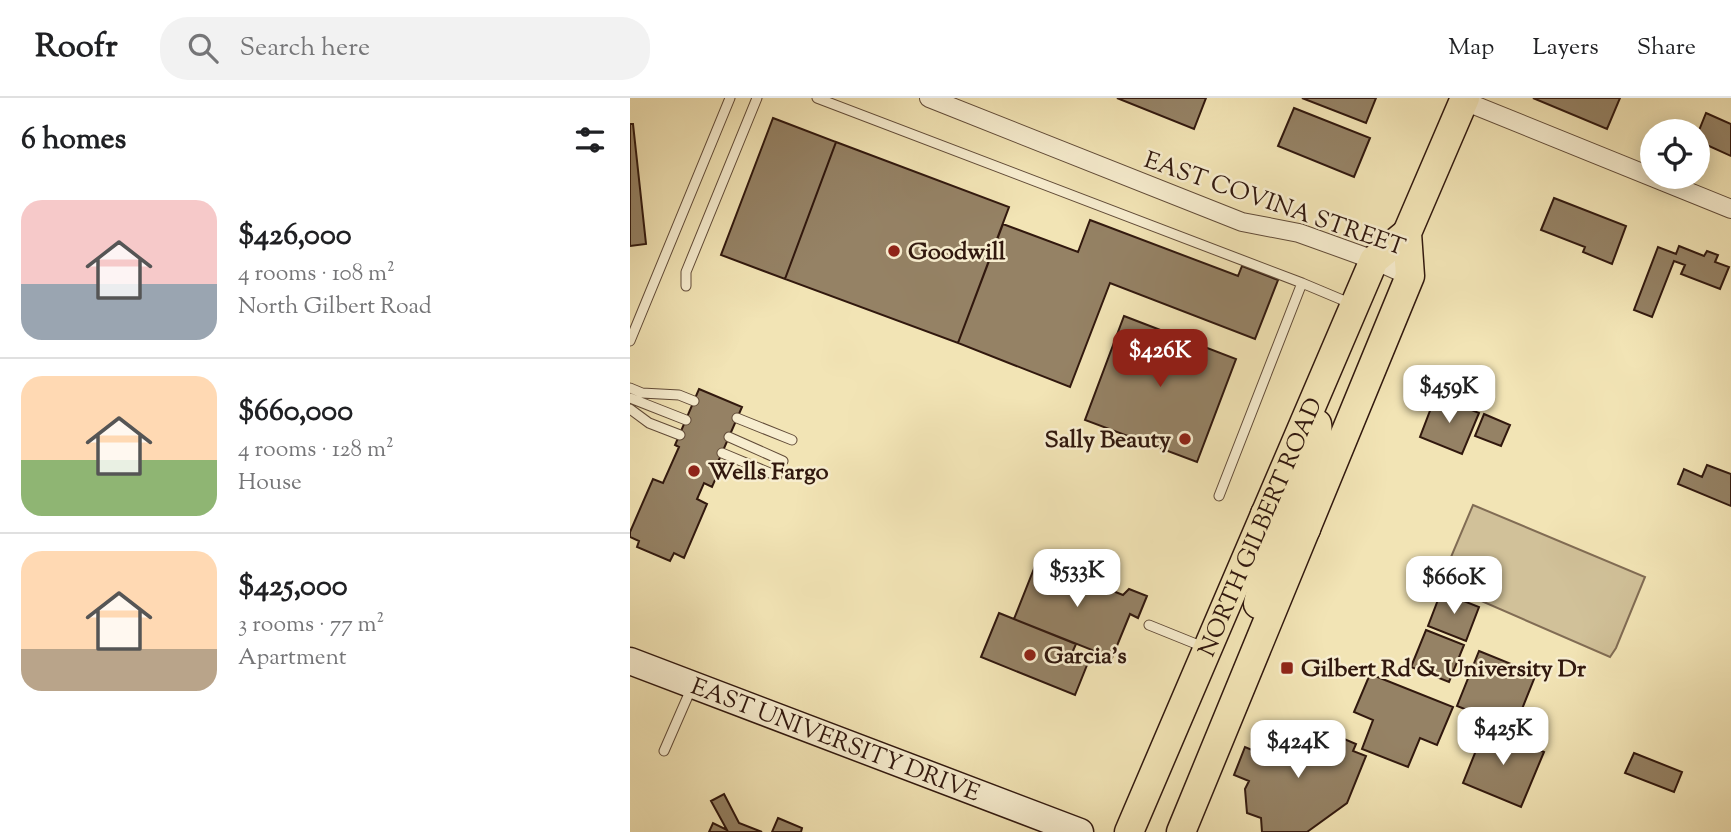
<!DOCTYPE html>
<meta charset="utf-8">
<style>
:root{--surface:#fff;--page:#f2f2f2;--text:#202124;--muted:#757577;--line:#e0e0e0;--accent:#8f2418}
body{margin:0;font-family:"Sorts Mill Goudy",serif;background:var(--page);color:var(--text);height:100vh;display:flex;flex-direction:column;font-size:26px;white-space:nowrap}
*{box-sizing:border-box;margin:0}
p{font-size:23px;color:var(--muted)}
.icon{flex:none;width:38px;height:38px;fill:none;stroke:currentColor;stroke-width:2;stroke-linecap:round;stroke-linejoin:round}
.map{position:relative;flex:1;overflow:hidden}
.side{display:flex;flex-direction:column;background:var(--surface);width:630px}
.side>*{flex:none}
.controls{position:absolute;left:1010px;top:21px;display:grid;gap:14px}
.controls a{display:grid;place-items:center;width:70px;height:70px;border-radius:50%;background:var(--surface);box-shadow:0 4px 18px #0003;font-size:35px}
.price{position:absolute;translate:-50% -60px;padding:0 16px;border-radius:14px;background:#fff;color:#222;font-size:23px;line-height:46px;filter:drop-shadow(0 2px 4px #0008)}
.price::after{content:'';position:absolute;left:50%;top:42px;width:21px;height:16px;margin-left:-10px;background:inherit;clip-path:polygon(0 0,100% 0,50% 100%)}
.price.selected{background:var(--accent);color:#fff}
ul{padding:0;list-style:none}
li{display:flex;align-items:center;gap:21px;height:175px;padding:0 21px}
li+li{border-top:2px solid var(--line)}
li span{display:grid;place-items:center;flex:none;width:196px;height:140px;border-radius:21px;color:#555}
li>.icon{margin-inline-start:auto}
span .icon{width:84px;height:84px;fill:#fffc;stroke-width:1}
li b{font-size:30px}
h2{display:flex;justify-content:space-between;align-items:center;height:84px;padding:0 21px;font-size:30px}
header{display:flex;align-items:center;gap:42px;box-sizing:border-box;height:98px;padding:0 35px;background:var(--surface);border-bottom:2px solid var(--line)}
header strong{font-size:33px}
nav{display:flex;gap:38px;margin-inline-start:auto;font-size:24px}
.search{width:490px;height:63px;background:var(--page);display:flex;align-items:center;gap:18px;box-sizing:border-box;padding:0 24px;border-radius:28px;color:var(--muted);font-size:26px}
main{display:flex;flex:1;min-height:0}
.map>svg:first-child{display:block}
.green{fill:#d1c199;stroke:#816c54;stroke-width:2}
.building{fill:#958265;stroke:#31180e;stroke-width:2}
.lines{fill:none;stroke-linecap:round;stroke-linejoin:round}
.lane-casing{stroke:#614b38;stroke-width:11}
.street-casing{stroke:#614b38;stroke-width:20}
.secondary-casing{stroke:#31180e;stroke-width:29}
.primary-casing{stroke:#31180e;stroke-width:31}
.lane{stroke:#f7edcf;stroke-width:9}
.street{stroke:#f7edcf;stroke-width:18}
.secondary{stroke:#f7edcf;stroke-width:26}
.primary{stroke:#f2e4b5;stroke-width:28}
.poi-dot{fill:#8f2418;stroke:#f7edcf;stroke-width:2.5}
.labels{text-anchor:middle;stroke-width:5;stroke-linejoin:round;paint-order:stroke}
.street-label{font-size:24px;fill:#31180e;stroke:#f7edcf}
.poi-label{font-size:24px;font-weight:bold;fill:#31180e;stroke:#f7edcf;text-anchor:start}
</style>
<header>
<strong>Roofr</strong>
<div class="search"><svg class="icon" aria-label="search" viewBox="0 0 24 24"><circle cx="10" cy="10" r="6"/><path d="M15 15l6 6"/></svg>Search here</div>
<nav><a>Map</a><a>Layers</a><a>Share</a></nav>
</header>
<main>
<section class="side">
<h2>6 homes<svg class="icon" aria-label="filters" viewBox="0 0 24 24"><path d="M4 7h16M4 17h16"/><circle cx="9" cy="7" r="2"/><circle cx="15" cy="17" r="2"/></svg></h2>
<ul>
<li><span style="background:linear-gradient(#f6c9c9 60%,#9aa5b1 0)"><svg class="icon" aria-label="home" viewBox="0 0 24 24"><path d="M3 11l9-7 9 7M6 9v11h12V9"/></svg></span><div><b>$426,000</b><p>4 rooms · 108 m²</p><p>North Gilbert Road</p></div></li>
<li><span style="background:linear-gradient(#ffd9b3 60%,#8fb573 0)"><svg class="icon" aria-label="home" viewBox="0 0 24 24"><path d="M3 11l9-7 9 7M6 9v11h12V9"/></svg></span><div><b>$660,000</b><p>4 rooms · 128 m²</p><p>House</p></div></li>
<li><span style="background:linear-gradient(#ffd9b3 70%,#b9a48a 0)"><svg class="icon" aria-label="home" viewBox="0 0 24 24"><path d="M3 11l9-7 9 7M6 9v11h12V9"/></svg></span><div><b>$425,000</b><p>3 rooms · 77 m²</p><p>Apartment</p></div></li>
</ul>
</section>
<div class="map">
<svg width="1101" height="734" viewBox="0 0 1101 734">
<rect width="100%" height="100%" fill="#f2e4b5"/>
<filter id="stains"><feTurbulence type="fractalNoise" baseFrequency=".00286" numOctaves="4"/><feColorMatrix values="0 0 0 0 .2 0 0 0 0 .09 0 0 0 0 .02 0 0 0 .5 -.17"/></filter>
<radialGradient id="worn" r=".72"><stop offset=".6" stop-color="#630" stop-opacity="0"/><stop offset="1" stop-color="#630" stop-opacity=".3"/></radialGradient>
<path class="green" d="M843,407l172,72 -29,71 -6,9 -170,-74z"/>
<path class="building" d="M487,0h89l-12,31z
M672,0h74l-10,25z
M903,0h87l-13,31z
M664,10l76,30 -16,39 -76,-31z
M1076,15l25,11v32l-33,-15v-8z
M143,20l63,24 -51,137 -64,-24z
M0,26h3l13,120 -16,2z
M206,44l173,65 -51,136 -173,-64z
M924,100l72,28 -14,38 -29,-12 2,-5 -44,-17z
M460,122l148,56 4,-10 36,14 -23,59 -145,-56 -40,104 -112,-44 45,-119 75,28z
M1049,148l25,10 3,-5 11,4 -3,7 14,5 -9,22 -39,-15 4,-9 -11,-4 -22,56 -18,-7 24,-63 18,7z
M494,218l112,43 -39,103 -112,-42z
M69,291l43,18 -24,55 4,2 -10,23 -8,-4 -7,16 10,5 -23,54 -10,-5 -4,8 -33,-14 2,-6 -9,-4v-5l23,-53 10,4 16,-36 -4,-2z
M806,297l43,18 -17,41 -42,-17z
M854,316l26,11 -9,21 -26,-10z
M1077,367l24,9v32l-53,-22 6,-15 18,8z
M407,463l86,34 6,-6 18,7 -9,22 -8,-4 -18,44 -98,-39z
M811,494l38,15 -13,34 -38,-15z
M369,515l77,31 -4,9 17,7 -14,35 -94,-38z
M796,532l38,15 -15,37 -38,-15z
M849,553l57,23 -22,55 -57,-23z
M740,576l83,33 -16,38 -17,-7 -12,29 -46,-18 11,-29 -19,-8z
M658,628l50,20 4,-8 14,6 -3,7 13,5 -19,47 -40,29h-45l-1,-14 -14,-5 -2,-24 4,-8 -15,-6 11,-28 12,5 15,-15 10,4z
M855,630l59,24 -23,55 -58,-24z
M1004,655l48,19 -8,20 -49,-19z
M94,696l15,29 23,9h-53l4,-9 14,7 -16,-29z
M148,720l24,10 -1,4h-29z"/>
<g class="lines">
<defs>
<path id="lane" d="M187,0l485,185 -83,213
M672,185l50,21
M56,188v-14l71,-174
M0,243l100,-243
M0,290l12,5 37,2 15,6
M0,300l56,22
M0,311l19,14 31,12
M107,320l55,22
M99,339l54,24
M92,355l55,23
M519,527l57,23
M34,653l27,-62"/>
<path id="street" d="M299,0l313,124 57,11 75,27 36,16
M834,3l267,108"/>
<g id="secondary">
<path id="s1" d="M0,563l450,171"/>
</g>
<g id="primary">
<path d="M676,431l-11,-7 -2,-5v-13c7,-19 28,-61 24,-80"/>
<path d="M628,506c3,-19 22,-56 20,-71 -1,-8 -7,-13 -13,-19"/>
<path id="s2" d="M499,734l245,-572 33,-27"/>
<path d="M551,734l229,-556 -3,-43 58,-135"/>
</g>
</defs>
<use href="#lane" class="lane-casing"/>
<use href="#street" class="street-casing"/>
<use href="#secondary" class="secondary-casing"/>
<use href="#primary" class="primary-casing"/>
<use href="#lane" class="lane"/>
<use href="#street" class="street"/>
<use href="#secondary" class="secondary"/>
<use href="#primary" class="primary"/>
</g>
<g class="poi-dot">
<circle cx="264" cy="153" r="7"/>
<circle cx="555" cy="341" r="7"/>
<circle cx="64" cy="373" r="7"/>
<circle cx="400" cy="557" r="7"/>
<rect x="650" y="563" width="14" height="14" rx="3.5"/>
</g>
<g class="labels">
<g class="street-label">
<text transform="translate(645 105) rotate(19)" y="8">EAST COVINA STREET</text>
<text dy="8" stroke="none"><textPath href="#s2" startOffset="332">NORTH GILBERT ROAD</textPath></text>
<text dy="8" stroke="none"><textPath href="#s1" startOffset="220">EAST UNIVERSITY DRIVE</textPath></text>
</g>
<g class="poi-label">
<text x="278" y="161">Goodwill</text>
<text x="541" y="349" text-anchor="end">Sally Beauty</text>
<text x="78" y="381">Wells Fargo</text>
<text x="414" y="565">Garcia's</text>
<text x="671" y="578">Gilbert Rd &amp; University Dr</text>
</g>
</g>
<rect width="100%" height="100%" filter="url(#stains)"/>
<rect width="100%" height="100%" fill="url(#worn)"/>
</svg>
<div class="controls">
<a><svg class="icon" aria-label="locate" viewBox="0 0 24 24"><circle cx="12" cy="12" r="6"/><path d="M12 2v4M12 18v4M2 12h4M18 12h4"/></svg></a>
</div>
<b class="price selected" style="left:530px;top:291px">$426K</b>
<b class="price" style="left:819px;top:327px">$459K</b>
<b class="price" style="left:447px;top:511px">$533K</b>
<b class="price" style="left:824px;top:518px">$660K</b>
<b class="price" style="left:873px;top:669px">$425K</b>
<b class="price" style="left:668px;top:682px">$424K</b>
</div>
</main>
